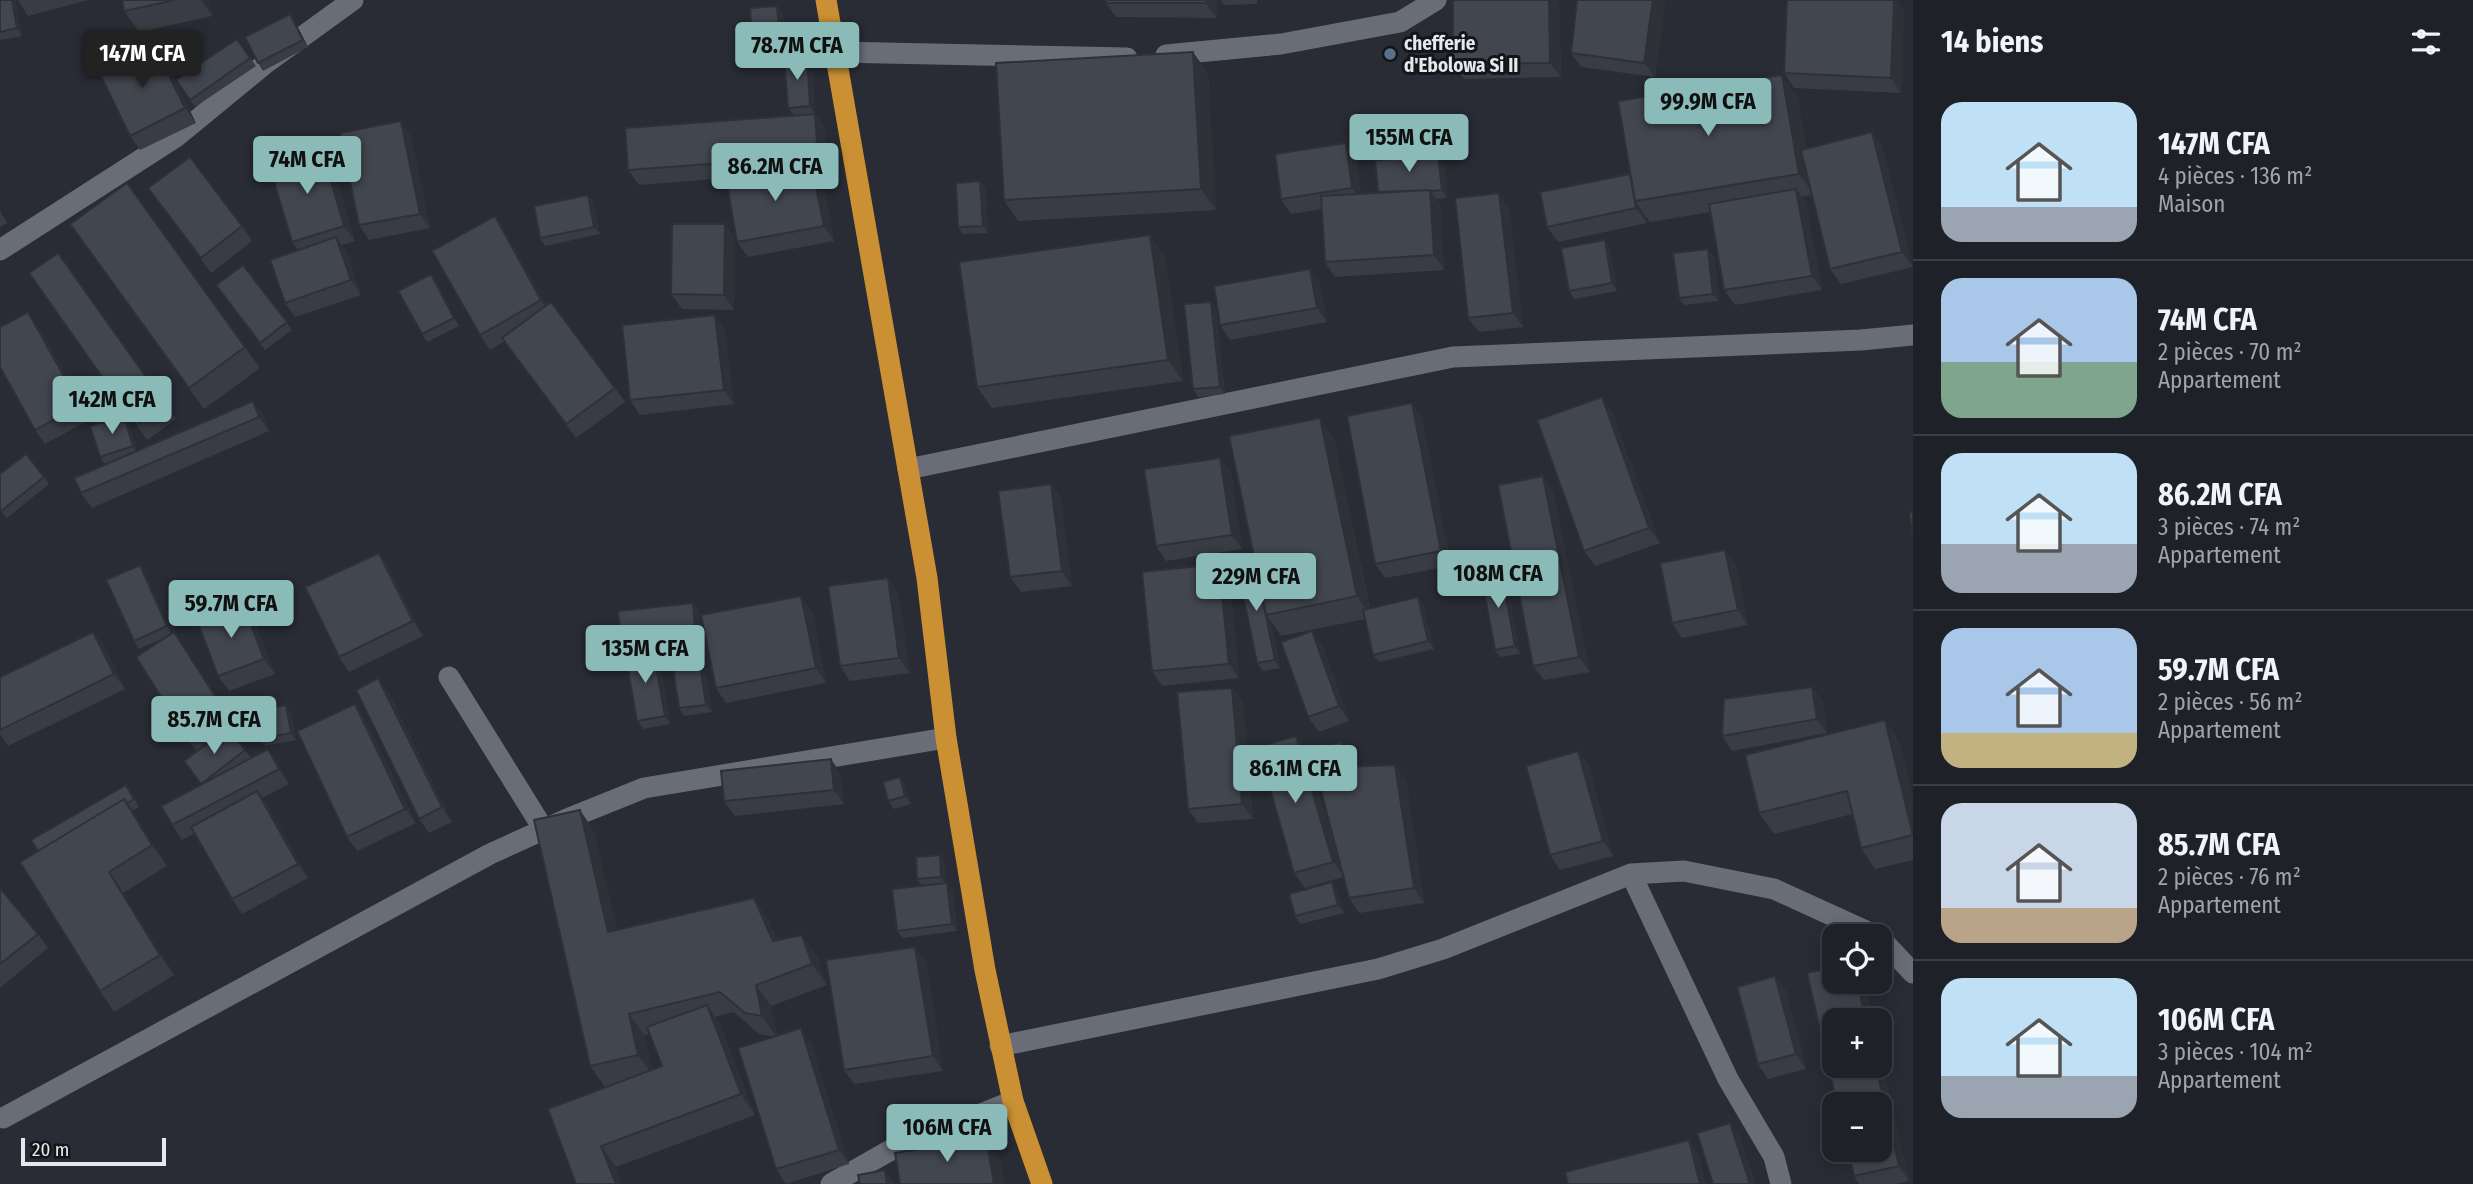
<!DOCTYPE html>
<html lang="fr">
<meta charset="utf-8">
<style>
:root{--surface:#1f2128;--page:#272930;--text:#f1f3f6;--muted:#a1a3a8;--line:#3c3e45;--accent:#8bbbb9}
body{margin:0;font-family:"Fira Sans Condensed",sans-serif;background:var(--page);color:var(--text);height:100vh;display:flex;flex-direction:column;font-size:26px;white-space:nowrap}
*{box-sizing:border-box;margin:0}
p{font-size:23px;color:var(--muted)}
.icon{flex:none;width:38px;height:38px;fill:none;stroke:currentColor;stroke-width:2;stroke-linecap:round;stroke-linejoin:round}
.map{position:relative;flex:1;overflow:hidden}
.panel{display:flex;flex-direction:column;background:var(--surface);width:560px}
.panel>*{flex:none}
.controls{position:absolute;left:1822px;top:924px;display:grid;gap:14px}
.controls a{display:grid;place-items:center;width:70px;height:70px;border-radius:14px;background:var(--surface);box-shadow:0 4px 18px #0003,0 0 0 2px var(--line);font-size:35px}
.scale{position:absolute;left:21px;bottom:18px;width:145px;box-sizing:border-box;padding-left:7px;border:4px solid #e6e8ee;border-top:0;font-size:19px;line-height:24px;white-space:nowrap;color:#e6e8ee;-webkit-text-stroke:5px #131518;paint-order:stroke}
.price{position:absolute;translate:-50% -60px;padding:0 16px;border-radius:7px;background:var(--accent);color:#111;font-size:23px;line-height:46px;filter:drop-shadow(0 2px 4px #0008)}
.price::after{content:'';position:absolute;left:50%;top:42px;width:21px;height:16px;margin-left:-10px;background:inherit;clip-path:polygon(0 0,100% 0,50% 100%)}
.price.selected{background:#222;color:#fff}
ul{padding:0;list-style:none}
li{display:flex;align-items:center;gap:21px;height:175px;padding:0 28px}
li+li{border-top:2px solid var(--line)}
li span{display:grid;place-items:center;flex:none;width:196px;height:140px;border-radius:21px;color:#555}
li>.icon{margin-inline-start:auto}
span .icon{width:84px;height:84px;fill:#fffc;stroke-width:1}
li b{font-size:30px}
h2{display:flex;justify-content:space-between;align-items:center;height:84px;padding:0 28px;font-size:30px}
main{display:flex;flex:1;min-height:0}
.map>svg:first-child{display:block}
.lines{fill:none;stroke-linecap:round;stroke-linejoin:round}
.minor{stroke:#696d77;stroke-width:21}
.highway{stroke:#cb9033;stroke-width:21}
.wall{fill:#393c44;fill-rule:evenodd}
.shaded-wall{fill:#2e3137}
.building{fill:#42464f;stroke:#2e3137;stroke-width:2}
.service-dot{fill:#5c6f8a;stroke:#131518;stroke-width:2.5}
.labels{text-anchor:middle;stroke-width:6;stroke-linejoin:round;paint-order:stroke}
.poi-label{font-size:19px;font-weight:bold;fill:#e6e8ee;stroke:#131518;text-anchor:start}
</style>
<main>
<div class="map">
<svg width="1913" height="1184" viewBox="0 0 1913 1184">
<rect width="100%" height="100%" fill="#292c35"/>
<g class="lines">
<path class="minor" d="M835,52l292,6
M1166,55l115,-11 119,-22 36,-22
M0,250l176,-113 90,-74 87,-63
M908,469l545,-112 408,-17 52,-5
M449,677l95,153
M1631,874l97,205 46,78 7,27
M1880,938l33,35
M1000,1046l378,-77 65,-20 188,-75 53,-3 90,18 103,47
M3,1118l487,-264 77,-35 77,-31 302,-50
M831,1184l58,-33 124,-50"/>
<path class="highway" d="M826,0l101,578 19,160 39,232 28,131 29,83"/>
</g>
<path class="wall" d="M0,0l22,36 -22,4z
M18,0h70l-60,16z
M122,0h87l3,16 -73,16 -15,-21z
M1217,0v18l-101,-1 -10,-14z
M1221,0h36v4l-33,1z
M1559,0l2,77 -97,2 -11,-15z
M1577,0h85l3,4 -10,73 -74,-10 -10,-14z
M1787,0h109l8,12 -3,81 -107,-5 -10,-15z
M777,6l6,7 2,32 -27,2 -6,-7z
M290,14l5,8 13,25 -45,24 -5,-8z
M237,39l19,27 -61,41 -19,-27z
M154,45l11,15 31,63 -56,27 -10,-14z
M807,56l5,7 3,51 10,15 3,42 -10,1 4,5 12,64 -86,16 -11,-15 -8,-64 -90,7 -11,-15 166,-55 -6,-7z
M1208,73l8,137 -198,11 -14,-21z
M1782,75l15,21 9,52 76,-2 31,121 -72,17 -11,-15 -18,-74 -10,2 4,6 16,87 -87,15 -11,-15 -14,-78 -60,10 -5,-7 2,8 -89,19 -11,-15 84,-51z
M411,136l19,92 -61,12 -10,-15z
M322,150l11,15 22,76 -13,4 5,7 14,43 -66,22 -10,-14 13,-53 -6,-8z
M1356,158l5,35 17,-1 66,-29 3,35 -11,1 4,5 4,66 -109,7 -10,-15 -3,-53 -31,5 -10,-15z
M980,181l6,8 2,44 -25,1 -5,-7z
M127,183l133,185 -56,41 -119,-164z
M148,188l94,38 10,15 -41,32z
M588,195l5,7 7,32 -55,12 -5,-8z
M1509,208l14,119 -44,5 -11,-14z
M0,211l7,12 -7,4z
M495,216l10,15 41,74 69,83 10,14 -49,36 -71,-97 -15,9 -10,-15z
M725,224l10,15 -1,71 -52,-1 -11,-15z
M1150,235l15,21 18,125 -191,27 -15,-21z
M1605,240l5,8 7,43 -43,8 -5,-8z
M58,253l118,166 -29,21 -118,-167z
M1714,256l5,45 -35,4 -5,-7z
M243,265l49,65 -27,20 -49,-65z
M1310,269l10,15 7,38 -97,18 -10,-15z
M431,274l5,7 23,45 -32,16 -5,-8z
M1211,302l5,7 9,85 -27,3 -5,-8z
M715,315l10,15 9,74 -94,11 -10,-15z
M38,326l53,93 -46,25 -10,-14z
M253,401l10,15 6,15 -177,77 -11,-15 24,-29 -5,-7 24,-41 5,7 8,28z
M1412,403l10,15 29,148 -66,12 -10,-14z
M1612,412l48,131 -65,23 -11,-15z
M1334,439l36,170 48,-12 5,8 11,44 -55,13 -6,-7 -8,-36 -84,17 -10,-15 9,47 -17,3 -6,-8 -2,-100z
M1231,472l11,77 -76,12 -10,-15z
M0,474l44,3 5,7 -42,34 -7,-8z
M1543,476l10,15 37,181 -46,8 -11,-14z
M1051,484l10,15 11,87 -51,6 -11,-15z
M1219,564l11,15 9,99 -77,8 -10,-15z
M1736,564l12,61 -66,13 -10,-15z
M140,565l5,8 27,61 12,13 53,81 -6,4 20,26 27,5 11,21 -27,14 6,8 40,72 -66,36 -10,-15 -37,-66 -13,7 -10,-15 29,-41 -4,-32 -10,-14 -19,-102 -29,13 -5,-8z
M389,567l34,69 -74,36 -10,-15z
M1501,570l5,8 14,76 -20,3 -5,-7z
M888,578l10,14 12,81 -60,8 -10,-15z
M243,603l10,15 22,56 -46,17 -11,-15z
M693,603l5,7 3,25 -3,1 3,4 11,72 -28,4 -5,-8 -11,-69 -41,5 -6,-8z
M812,611l14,72 -100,20 -10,-15z
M1312,631l11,15 26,75 -30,11 -11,-15z
M93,632l11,14 21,43 -117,57 -8,-12v-57z
M653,649l6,8 11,67 -27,5 -6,-8z
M1812,687l11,15 4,31 -95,18 -10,-15z
M1232,688l11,14 10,117 -55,4 -10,-14z
M389,693l63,129 -23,11 -10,-14z
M286,705l5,8 5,27 -31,6 -6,-7z
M365,719l51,104 -59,28 -10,-14z
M1885,720l14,21 14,55v64l-38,9 -14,-21 -9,-34 -78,20 -15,-21z
M1296,736l10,15 35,116 11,-110 1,9 53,14 18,123 -65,10 -10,-15 -6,-21 -38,11 -11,-15z
M1589,766l24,90 -53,14 -10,-15z
M841,774l3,30 -109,12 -11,-15z
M900,777l5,8 6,19 -17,5 -6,-8z
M132,793l7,14 -7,4 35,55 -44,27 51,82 -60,37 -14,-21 -80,-129z
M594,831l23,99 151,-11 10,21 39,16 10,29 -56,21 6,30 34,7 38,121 -63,20 -10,-15 -2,-132 -15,-3 -25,-22 -19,5 6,9 34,89 -139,52 -40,17 29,-97 -15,-21zM649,1034l13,32 -10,4 -8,-35z
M940,855l5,8 1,20 7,7 4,41 -54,7 -6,-7 25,-45 -5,-7z
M0,888l38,46 10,14 -48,40z
M1338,890l6,23 -44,11 -5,-8z
M915,947l11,14 17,110 -89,13 -10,-14z
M1775,976l11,15 20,78 -38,10 -10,-15z
M1834,982h30l45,199 -13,3h-37l-5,-8z"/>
<path class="shaded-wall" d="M12,0h4l6,36 -5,-8z
M201,0h8l3,16z
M1206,0h11v18l-11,-15z
M1549,0h10l2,77 -11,-14z
M1653,0h9l3,4 -10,73 -11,-14z
M1894,0h2l8,12 -3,81 -10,-15z
M777,6l6,7 2,32 -5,-7z
M290,14l5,8 13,25 -5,-7z
M154,45l11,15 31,63 -11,-15z
M1193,52l15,21 8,137 -15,-21z
M807,56l5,7 3,51 -5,-8z
M1782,75l15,21 17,99 -15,-21z
M815,114l10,15 3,42 -10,-15z
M401,121l10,15 19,92 -10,-14z
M1872,132l10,14 31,121 -11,-15z
M1346,143l10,15 7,45 -11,-15z
M322,150l11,15 22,76 -11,-15z
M1438,155l6,8 3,35 -5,-8z
M811,163l11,14 12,64 -10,-15z
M1630,174l5,27 10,14 2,8 -11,-15z
M980,181l6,8 2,44 -5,-7z
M1796,189l10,14 16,87 -10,-14z
M1430,190l10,14 4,66 -10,-15z
M1499,193l10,15 14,119 -10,-14z
M588,195l5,7 7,32 -6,-7z
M495,216l10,15 47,84 -11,-15z
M725,224l10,15 -1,71 -10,-15z
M1150,235l15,21 18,125 -15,-21z
M336,237l11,15 14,43 -10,-15z
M1605,240l5,8 7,43 -5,-8z
M1708,249l6,7 5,45 -6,-7z
M1310,269l10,15 7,38 -10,-14z
M431,274l5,7 23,45 -5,-8z
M1211,302l5,7 9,85 -5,-7z
M28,312l10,14 53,93 -11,-14z
M715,315l10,15 9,74 -10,-14z
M1602,397l10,15 48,131 -11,-15z
M253,401l10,15 6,15 -10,-14z
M1412,403l10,15 29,148 -10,-15z
M124,416l5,7 9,31 -5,-8z
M1320,418l14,21 37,178 -14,-21z
M1220,458l11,14 11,77 -10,-14z
M1543,476l10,15 37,181 -11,-15z
M1051,484l10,15 11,87 -10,-15z
M1725,550l11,14 12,61 -10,-15z
M379,553l10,14 34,69 -10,-15z
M1255,563l11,52 5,6 9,47 -5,-8z
M1219,564l11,15 9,99 -10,-14z
M140,565l5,8 27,61 -5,-8z
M1501,570l5,8 14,76 -5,-8z
M888,578l10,14 12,81 -11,-15z
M801,596l11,15 14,72 -10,-15z
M1418,597l5,8 11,44 -6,-8z
M243,603l10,15 22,56 -11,-15z
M693,603l5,7 3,25 -6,-7z
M1312,631l11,15 26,75 -10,-15z
M93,632l11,14 21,43 -11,-15z
M174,632l10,15 53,81 -11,-15z
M695,632l6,8 11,72 -6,-7z
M653,649l6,8 11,67 -5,-8z
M378,678l11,15 63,129 -10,-15z
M1812,687l11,15 4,31 -10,-14z
M1232,688l11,14 10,117 -11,-15z
M355,704l10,15 51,104 -11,-14z
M286,705l5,8 5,27 -5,-7z
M1885,720l14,21 14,55v38z
M1296,736l10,15 38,125 -11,-14z
M1342,742l10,15 3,24 -10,-14z
M268,749l10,14 11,21 -10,-15z
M1578,751l11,15 24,90 -10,-15z
M831,759l10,15 3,30 -10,-14z
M1395,765l11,15 18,123 -10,-15z
M900,777l5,8 6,19 -6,-8z
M257,791l11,15 40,72 -10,-14z
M124,799l14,20 29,47 -15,-21z
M580,810l14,21 29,122 -15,-21z
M940,855l5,8 1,22 -5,-8z
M109,872l14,21 51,82 -14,-20z
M1332,882l6,8 6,23 -6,-8z
M947,883l6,7 4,41 -5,-7z
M754,898l14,21 20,43 -15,-21z
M802,935l15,21 10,29 -15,-21z
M915,947l11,14 17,110 -10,-15z
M1775,976l11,15 20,78 -10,-15z
M1857,982h7l9,38h-7z
M756,985l15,21 6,31 -15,-21z
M707,1005l14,21 34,89 -14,-21z
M629,1014l15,21 9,41 -15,-21z
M801,1028l10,15 38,121 -10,-14z
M1880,1050l29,131 -10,-15 -23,-100h4z
M1730,1123l10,14 16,47h-6z
M986,1137l14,21 5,26h-11z
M1689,1140l10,15 7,29h-6z
M601,1146l15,21 6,17h-6z
M885,1170l9,14h-7z"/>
<path class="building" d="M0,0h12l5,28 -17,4z
M122,0h53l-51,11z
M1106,0h100v3h-100z
M1453,0h96l1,63 -97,1z
M1577,0h76l-9,63 -73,-10z
M1787,0h107l-3,78 -107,-5z
M777,6l3,32 -28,2 -2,-32z
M290,14l13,26 -45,23 -13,-26z
M237,39l13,19 -60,42 -14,-20z
M154,45l31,63 -55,28 -31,-64z
M1193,52l8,137 -197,11 -8,-137z
M807,56l3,50 -22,2 -4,-51z
M1782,75l17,99 -164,27 -17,-100z
M815,114l3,42 -190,14 -3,-42z
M401,121l19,93 -61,11 -19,-92z
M1872,132l30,120 -72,17 -29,-119z
M1346,143l6,45 -71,11 -6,-45z
M322,150l22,76 -52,16 -23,-77z
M1438,155l4,35 -11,1 -1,-1 -52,2 -3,-32z
M190,157l52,69 -41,32 -53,-70z
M811,163l13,63 -87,16 -11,-63z
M1630,174l6,34 -89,19 -7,-35z
M980,181l3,45 -25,1 -2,-44z
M127,183l118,164 -56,41 -119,-164z
M1796,189l16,87 -88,14 -15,-86z
M1430,190l4,65 -109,7 -4,-66z
M1499,193l14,120 -45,5 -13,-120z
M588,195l6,32 -54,11 -6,-32z
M495,216l46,84 -61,35 -48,-84z
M672,224h53l-1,71 -53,-1z
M1150,235l18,125 -191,27 -18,-125z
M336,237l15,43 -66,23 -15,-43z
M1605,240l7,43 -43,8 -8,-43z
M1708,249l5,45 -34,4 -6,-45z
M58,253l108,152 -30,20 -107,-152z
M243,265l44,57 -27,21 -44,-58z
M1310,269l7,39 -97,17 -6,-39z
M431,274l23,44 -32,16 -24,-43z
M551,302l64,86 -49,36 -64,-86z
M1211,302l9,85 -27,2 -9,-85z
M28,312l52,93 -45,25 -35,-63v-40z
M715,315l9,75 -94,10 -8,-75z
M1602,397l47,131 -65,23 -47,-131z
M253,401l6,16 -178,76 -7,-15z
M1412,403l29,148 -66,13 -28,-148z
M124,416l9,30 -33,11 -10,-31z
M1320,418l37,178 -91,19 -37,-179z
M26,454l18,23 -43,34 -1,-2v-35z
M1220,458l12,77 -76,11 -12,-77z
M1543,476l36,181 -46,9 -35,-181z
M1051,484l11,87 -52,6 -12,-86z
M1909,512h4v25z
M1725,550l13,60 -66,13 -12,-60z
M379,553l34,68 -74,36 -34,-70z
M1255,563l20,97 -18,3 -20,-97z
M1219,564l10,100 -77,7 -10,-99z
M140,565l27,61 -33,15 -28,-61z
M1501,570l14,76 -20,4 -14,-76z
M888,578l11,80 -59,8 -12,-80z
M801,596l15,72 -100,20 -15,-73z
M1418,597l10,44 -55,14 -10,-45z
M243,603l21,56 -46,17 -21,-55z
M693,603l2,25 -74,8 -3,-25z
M1312,631l27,75 -31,11 -27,-75z
M93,632l21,42 -114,56v-53z
M174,632l52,81 -39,25 -51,-81z
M695,632l11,73 -27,3 -11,-72z
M653,649l12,67 -28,5 -12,-67z
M378,678l64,129 -23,12 -63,-129z
M1812,687l5,32 -95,17 2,-37z
M1232,688l10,116 -54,5 -11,-117z
M355,704l50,105 -58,28 -50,-106z
M286,705l5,28 -32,6 -6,-27z
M1885,720l28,115 -52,13 -14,-57 -88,22 -14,-58z
M228,728l17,22 -44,34 -17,-23z
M1296,736l37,126 -39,11 -36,-126z
M1342,742l3,25 50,-2 19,123 -65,10 -39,-150z
M268,749l11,20 -107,56 -11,-19z
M1578,751l25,90 -53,14 -24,-89z
M831,759l3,31 -110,11 -3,-30z
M900,777l5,19 -17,5 -5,-19z
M126,785l8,14 -7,4 -3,-4 -86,52 -7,-11z
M257,791l41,73 -66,35 -41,-72z
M124,799l28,46 -43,27 51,83 -60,36 -80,-129z
M580,810l28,122 146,-34 19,43 29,-6 10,29 -56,21 6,31 -17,-3 -25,-21 -91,22 9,41 -48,11 -56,-246z
M940,855l1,22 -24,2 -1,-22z
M1332,882l6,23 -43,11 -6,-22z
M947,883l5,41 -55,7 -5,-42z
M0,888l38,46 -38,30z
M915,947l18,109 -89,14 -18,-110z
M1834,967v15h23l9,38h-32v46h42l23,100 -45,10 -6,-26h32v-46h-43l-30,-131z
M1775,976l21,78 -38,10 -21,-77z
M707,1005l34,89 -140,52 15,38h-40l-28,-75 114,-43 -15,-39z
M801,1028l38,122 -63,19 -38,-121z
M1730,1123l20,61h-37l-16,-51z
M986,1137l8,47h-94l-5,-31z
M1689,1140l11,44h-132l-3,-12z
M885,1170l2,14h-27l-2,-9z"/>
<circle class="service-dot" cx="1390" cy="54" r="7"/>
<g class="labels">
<g class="poi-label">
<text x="1404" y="50">chefferie<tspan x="1404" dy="22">d'Ebolowa Si II</tspan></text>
</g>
</g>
</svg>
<div class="controls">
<a><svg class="icon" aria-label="locate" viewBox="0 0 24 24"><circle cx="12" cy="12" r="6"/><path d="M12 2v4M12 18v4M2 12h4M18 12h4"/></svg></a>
<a>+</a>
<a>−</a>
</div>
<div class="scale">20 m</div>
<b class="price" style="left:797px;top:82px">78.7M CFA</b>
<b class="price selected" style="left:142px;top:90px">147M CFA</b>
<b class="price" style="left:1708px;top:138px">99.9M CFA</b>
<b class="price" style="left:1409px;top:174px">155M CFA</b>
<b class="price" style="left:307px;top:196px">74M CFA</b>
<b class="price" style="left:775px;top:203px">86.2M CFA</b>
<b class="price" style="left:112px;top:436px">142M CFA</b>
<b class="price" style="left:1498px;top:610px">108M CFA</b>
<b class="price" style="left:1256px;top:613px">229M CFA</b>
<b class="price" style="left:231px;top:640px">59.7M CFA</b>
<b class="price" style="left:645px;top:685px">135M CFA</b>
<b class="price" style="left:214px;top:756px">85.7M CFA</b>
<b class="price" style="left:1295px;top:805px">86.1M CFA</b>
<b class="price" style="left:947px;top:1164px">106M CFA</b>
</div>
<section class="panel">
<h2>14 biens<svg class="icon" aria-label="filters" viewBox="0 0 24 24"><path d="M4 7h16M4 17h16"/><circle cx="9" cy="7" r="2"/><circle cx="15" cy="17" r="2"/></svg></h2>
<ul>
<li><span style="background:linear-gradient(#bfe0f5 75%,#9aa5b1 0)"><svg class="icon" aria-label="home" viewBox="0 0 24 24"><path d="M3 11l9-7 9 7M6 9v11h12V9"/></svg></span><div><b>147M CFA</b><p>4 pièces · 136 m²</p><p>Maison</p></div></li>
<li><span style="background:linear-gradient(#a9c7e8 60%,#7fa58c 0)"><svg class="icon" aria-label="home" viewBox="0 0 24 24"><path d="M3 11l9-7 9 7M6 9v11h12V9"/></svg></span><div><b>74M CFA</b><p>2 pièces · 70 m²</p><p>Appartement</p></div></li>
<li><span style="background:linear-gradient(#bfe0f5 65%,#9aa5b1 0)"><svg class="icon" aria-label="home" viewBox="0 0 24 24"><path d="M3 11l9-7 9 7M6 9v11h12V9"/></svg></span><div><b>86.2M CFA</b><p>3 pièces · 74 m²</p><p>Appartement</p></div></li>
<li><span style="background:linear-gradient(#a9c7e8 75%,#c2b280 0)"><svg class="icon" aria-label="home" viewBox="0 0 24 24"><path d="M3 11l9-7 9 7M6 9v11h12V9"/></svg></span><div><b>59.7M CFA</b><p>2 pièces · 56 m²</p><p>Appartement</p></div></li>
<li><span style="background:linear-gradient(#c9d6e8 75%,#b9a48a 0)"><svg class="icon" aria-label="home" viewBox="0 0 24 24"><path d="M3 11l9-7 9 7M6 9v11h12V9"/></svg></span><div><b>85.7M CFA</b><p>2 pièces · 76 m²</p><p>Appartement</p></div></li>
<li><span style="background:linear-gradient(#bfe0f5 70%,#9aa5b1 0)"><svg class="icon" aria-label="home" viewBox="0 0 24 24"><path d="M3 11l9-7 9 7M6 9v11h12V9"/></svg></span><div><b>106M CFA</b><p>3 pièces · 104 m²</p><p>Appartement</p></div></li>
</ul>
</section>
</main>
